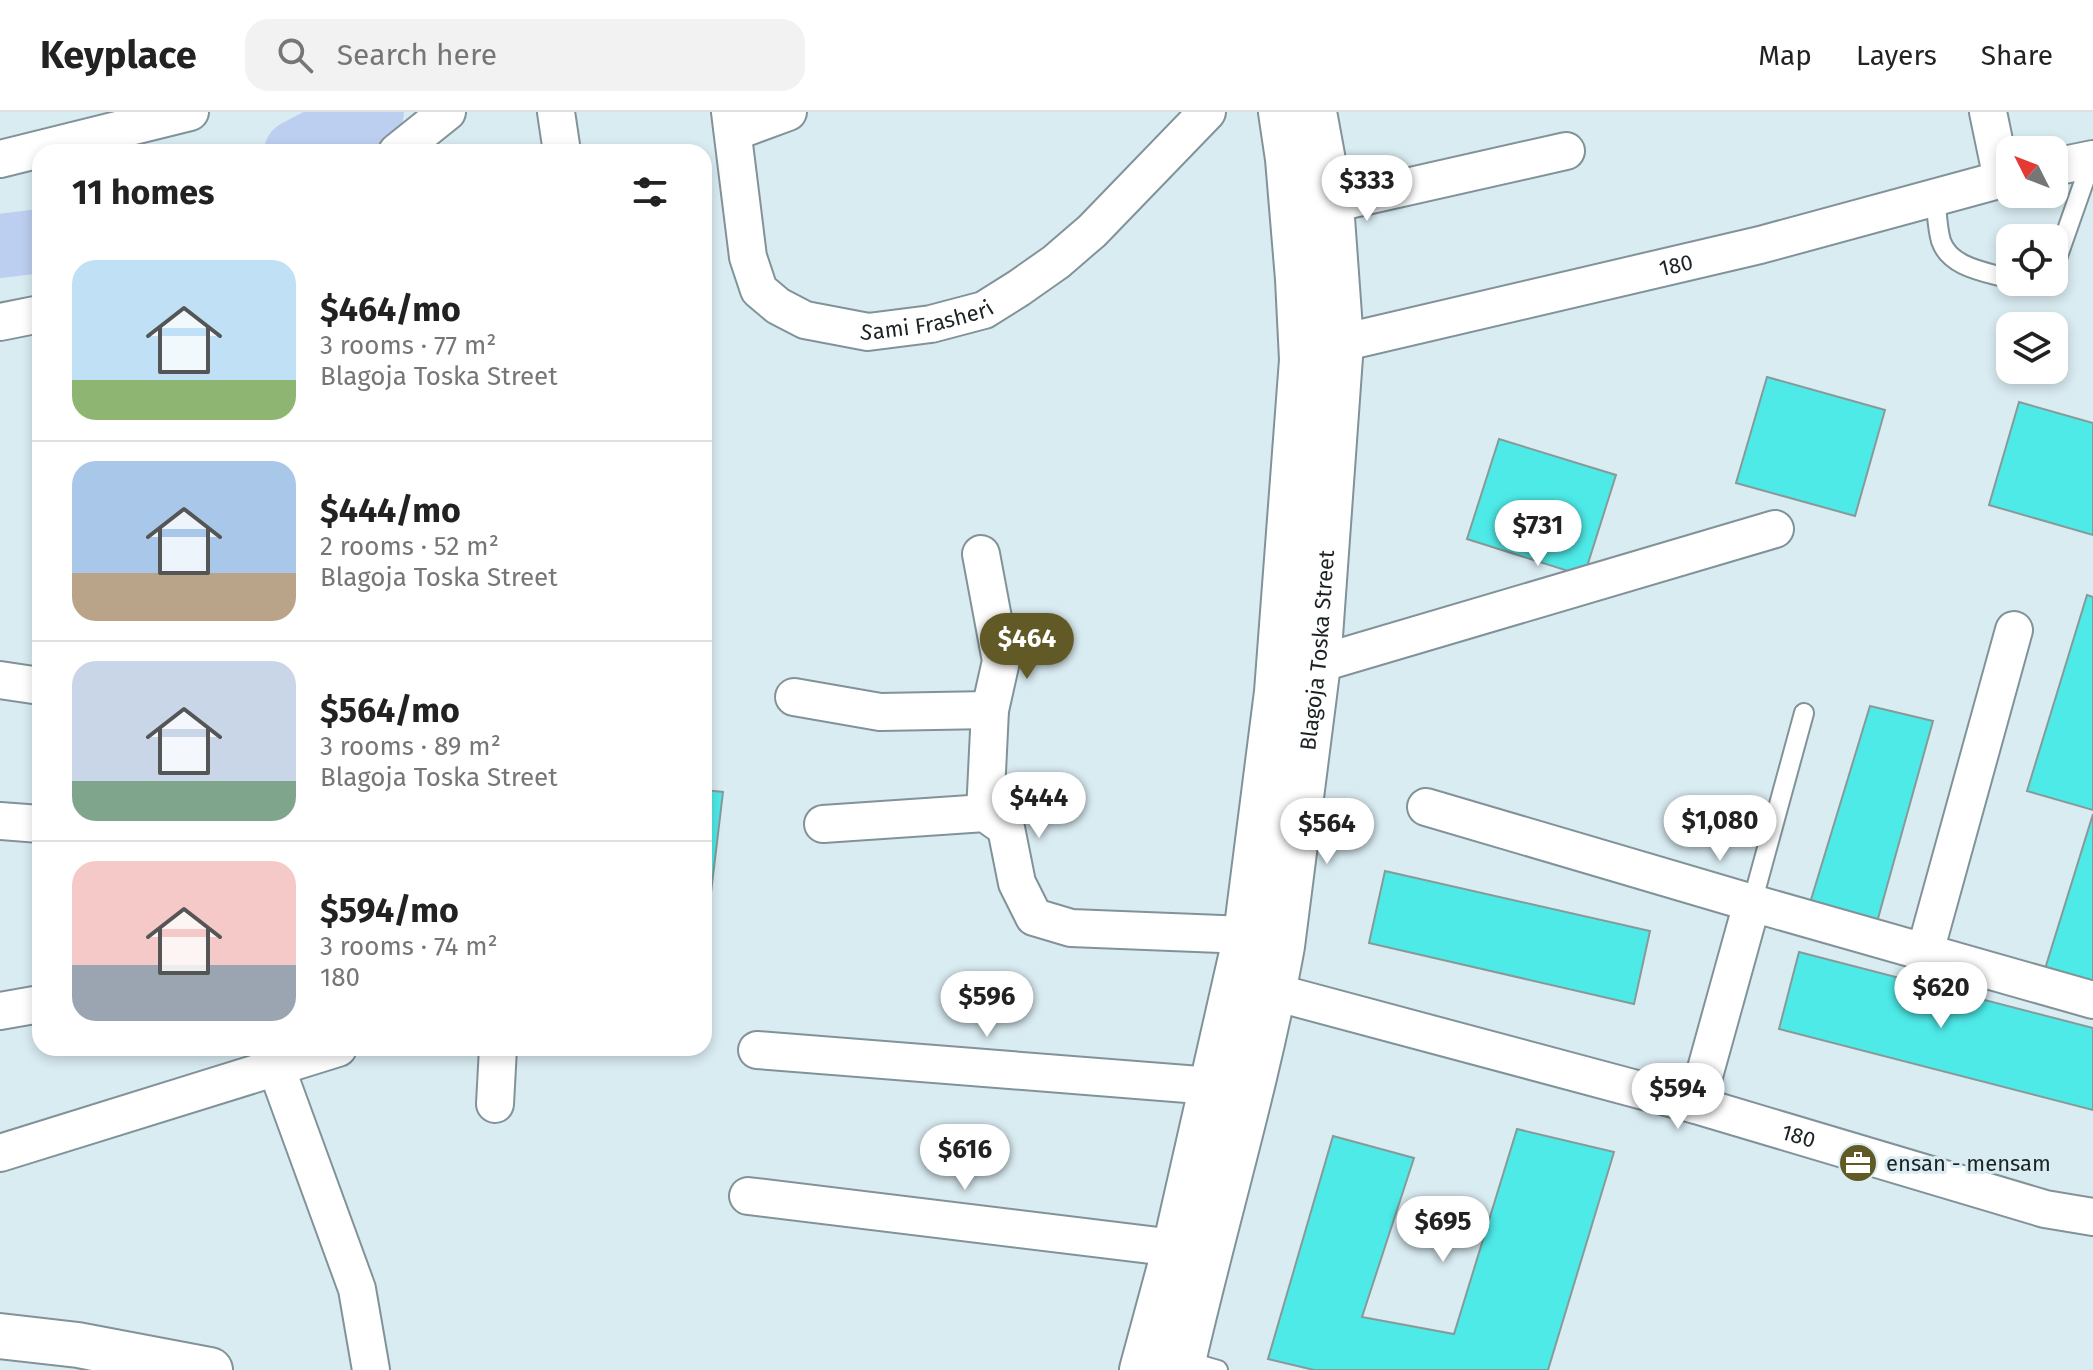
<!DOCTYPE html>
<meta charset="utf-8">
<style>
:root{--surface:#fff;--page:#f2f2f2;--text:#222;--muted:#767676;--line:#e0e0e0;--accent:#625a26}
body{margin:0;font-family:"Fira Sans",sans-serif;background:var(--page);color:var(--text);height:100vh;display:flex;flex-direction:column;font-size:30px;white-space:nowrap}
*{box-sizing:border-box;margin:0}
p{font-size:26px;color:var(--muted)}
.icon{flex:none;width:44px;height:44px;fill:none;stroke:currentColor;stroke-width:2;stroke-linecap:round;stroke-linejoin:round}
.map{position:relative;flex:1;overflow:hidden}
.drawer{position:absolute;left:32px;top:32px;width:680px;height:912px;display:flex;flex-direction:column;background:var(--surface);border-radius:24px;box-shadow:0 4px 12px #0003}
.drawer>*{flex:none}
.needle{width:52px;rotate:312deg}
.buttons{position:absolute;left:1996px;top:24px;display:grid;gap:16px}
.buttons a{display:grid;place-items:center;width:72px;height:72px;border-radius:16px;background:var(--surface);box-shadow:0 4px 12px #0003;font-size:40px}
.price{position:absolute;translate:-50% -68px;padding:0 18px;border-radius:28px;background:#fff;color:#222;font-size:26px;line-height:52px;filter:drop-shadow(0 2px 4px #0008)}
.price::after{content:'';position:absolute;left:50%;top:48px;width:24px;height:18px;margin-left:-12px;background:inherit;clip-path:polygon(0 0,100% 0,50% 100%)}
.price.selected{background:var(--accent);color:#fff}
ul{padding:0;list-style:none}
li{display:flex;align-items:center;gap:24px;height:200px;padding:0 40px}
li+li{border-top:2px solid var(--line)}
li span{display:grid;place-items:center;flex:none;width:224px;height:160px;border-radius:24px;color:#555}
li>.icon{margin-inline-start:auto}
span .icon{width:96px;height:96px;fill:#fffc;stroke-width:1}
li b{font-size:34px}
h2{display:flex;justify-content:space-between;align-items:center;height:96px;padding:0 40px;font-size:34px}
header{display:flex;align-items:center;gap:48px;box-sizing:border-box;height:112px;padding:0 40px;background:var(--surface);border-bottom:2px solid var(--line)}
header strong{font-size:38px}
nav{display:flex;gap:44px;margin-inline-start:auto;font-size:28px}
.search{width:560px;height:72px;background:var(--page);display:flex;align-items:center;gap:20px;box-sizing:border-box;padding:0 28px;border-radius:24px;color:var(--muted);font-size:30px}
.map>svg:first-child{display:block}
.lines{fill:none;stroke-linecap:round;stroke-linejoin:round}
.river{stroke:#bdcff0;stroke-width:64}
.building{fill:#4eeae8;stroke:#879a99;stroke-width:2}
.service-casing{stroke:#819398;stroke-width:22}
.minor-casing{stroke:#819398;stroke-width:40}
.tertiary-casing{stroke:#819398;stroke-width:48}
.service{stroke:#fff;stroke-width:18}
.minor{stroke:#fff;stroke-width:36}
.tertiary{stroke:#fff;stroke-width:44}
.labels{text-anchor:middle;stroke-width:6;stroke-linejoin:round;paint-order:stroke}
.street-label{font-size:22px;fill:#1c2325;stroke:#d9ecf2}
.poi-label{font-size:22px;fill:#1c2325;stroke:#d9ecf2;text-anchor:start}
</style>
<header>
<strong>Keyplace</strong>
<div class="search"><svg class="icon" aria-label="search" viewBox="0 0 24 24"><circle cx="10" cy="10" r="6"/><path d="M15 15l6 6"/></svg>Search here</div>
<nav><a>Map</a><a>Layers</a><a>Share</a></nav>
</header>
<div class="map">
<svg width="2093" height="1258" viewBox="0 0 2093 1258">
<rect width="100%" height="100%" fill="#d9ecf2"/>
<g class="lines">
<path class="river" d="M296,40l76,-40
M0,134l40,-5"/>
</g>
<path class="building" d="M1767,265l118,33 -30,106 -119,-33z
M2019,290l74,21v112l-104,-30z
M1499,327l117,36 -32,101 -117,-37z
M2087,483l6,2v213l-66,-19z
M1870,594l63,15 -56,201 -67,-19z
M704,678l19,2 -13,109 -6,-1z
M2093,702v182l-53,-11z
M1385,759l265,60 -16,73 -265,-61z
M1799,840l294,76v82l-314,-81z
M1517,1017l97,23 -66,218h-234l-46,-11 65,-223 81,22 -52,159 92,17z"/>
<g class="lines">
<defs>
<path id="service" d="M1935,85c2,14 2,30 6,44 9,27 46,31 69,38
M2054,155l38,-108
M2021,170l12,3 4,-3
M1752,791l52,-190
M1183,1248l35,10"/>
<g id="minor">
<path d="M556,0l6,40"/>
<path id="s1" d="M730,0l18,145 11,33 19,16 27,14 63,12 63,-8 53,-14 35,-22 37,-26 36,-31 115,-119"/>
<path d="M1988,0l14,67"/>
<path d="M734,20l54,-20"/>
<path d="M397,40l50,-40"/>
<path d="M0,47l190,-47"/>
<path d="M2054,55l39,-8"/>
<path d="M1331,92l235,-53"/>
<path d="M0,210l40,-8"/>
<path id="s2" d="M1341,231l419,-98 250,-68"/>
<path d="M981,442l20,107 -11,49 -5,103"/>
<path d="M1318,552l457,-135"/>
<path d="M0,568l40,6"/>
<path d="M794,585l86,15 110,-2"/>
<path d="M1426,695l326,96 -56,202"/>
<path d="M0,709l40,3"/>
<path d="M823,712l162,-11 21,15 11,55 17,34 37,11 175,7"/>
<path d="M1752,791l341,97"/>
<path d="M1925,840l89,-322"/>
<path id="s3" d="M1274,880l422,113 349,104 48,8"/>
<path d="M0,899l40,-7"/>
<path d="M757,938l455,36"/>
<path d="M276,955l81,222 14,81"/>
<path d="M495,992l3,-56"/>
<path d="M0,1041l338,-105"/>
<path d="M748,1084l427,52"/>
</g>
<g id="tertiary">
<path d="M0,1224l78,9 132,25"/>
<path d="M1142,1258l33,-122 71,-313 31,-243 25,-332 -4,-81 -10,-120 -7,-47"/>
<path id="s4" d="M1181,1258c32,-142 75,-281 101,-424l36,-282 23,-321 -10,-139 -17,-92"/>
</g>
</defs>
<use href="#service" class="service-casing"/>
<use href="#minor" class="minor-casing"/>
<use href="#tertiary" class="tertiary-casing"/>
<use href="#service" class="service"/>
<use href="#minor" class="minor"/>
<use href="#tertiary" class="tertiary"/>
</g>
<defs>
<symbol id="office-disc" viewBox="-11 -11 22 22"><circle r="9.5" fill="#625a26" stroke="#d9ecf2"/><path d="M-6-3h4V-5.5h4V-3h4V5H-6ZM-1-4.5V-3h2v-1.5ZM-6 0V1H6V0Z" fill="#fff"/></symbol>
</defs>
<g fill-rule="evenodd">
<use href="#office-disc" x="1836" y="1029" width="44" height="44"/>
</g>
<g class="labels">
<g class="street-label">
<text dy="8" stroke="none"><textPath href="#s2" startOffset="344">180</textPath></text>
<text dy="8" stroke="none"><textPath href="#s1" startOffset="360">Sami Frasheri</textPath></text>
<text dy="8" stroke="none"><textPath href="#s4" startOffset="734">Blagoja Toska Street</textPath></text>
<text dy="8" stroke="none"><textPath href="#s3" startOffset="544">180</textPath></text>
</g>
<g class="poi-label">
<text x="1886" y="1059">ensan - mensam</text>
</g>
</g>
</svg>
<div class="buttons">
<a><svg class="needle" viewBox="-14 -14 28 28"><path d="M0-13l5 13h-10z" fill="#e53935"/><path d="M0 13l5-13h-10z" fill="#767676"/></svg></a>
<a><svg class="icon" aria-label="locate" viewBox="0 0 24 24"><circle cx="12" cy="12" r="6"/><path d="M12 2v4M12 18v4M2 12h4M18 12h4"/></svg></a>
<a><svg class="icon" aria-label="layers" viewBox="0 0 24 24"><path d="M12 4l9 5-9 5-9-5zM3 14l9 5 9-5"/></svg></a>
</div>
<b class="price" style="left:1367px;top:111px">$333</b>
<b class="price" style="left:1538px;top:456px">$731</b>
<b class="price selected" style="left:1027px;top:569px">$464</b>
<b class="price" style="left:1039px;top:728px">$444</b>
<b class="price" style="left:1720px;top:751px">$1,080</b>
<b class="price" style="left:1327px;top:754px">$564</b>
<b class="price" style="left:1941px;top:918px">$620</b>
<b class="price" style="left:987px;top:927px">$596</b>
<b class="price" style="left:1678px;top:1019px">$594</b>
<b class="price" style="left:965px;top:1080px">$616</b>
<b class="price" style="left:1443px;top:1152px">$695</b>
<section class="drawer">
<h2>11 homes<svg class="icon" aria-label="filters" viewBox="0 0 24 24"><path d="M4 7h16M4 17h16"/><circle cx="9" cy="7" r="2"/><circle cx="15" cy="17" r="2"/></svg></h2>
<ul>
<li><span style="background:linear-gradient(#bfe0f5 75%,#8fb573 0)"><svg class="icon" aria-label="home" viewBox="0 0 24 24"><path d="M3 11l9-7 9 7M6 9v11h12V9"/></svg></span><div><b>$464/mo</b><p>3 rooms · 77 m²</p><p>Blagoja Toska Street</p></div></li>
<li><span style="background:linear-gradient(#a9c7e8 70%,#b9a48a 0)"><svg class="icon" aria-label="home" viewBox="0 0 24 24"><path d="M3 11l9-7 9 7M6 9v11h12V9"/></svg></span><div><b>$444/mo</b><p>2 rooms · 52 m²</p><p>Blagoja Toska Street</p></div></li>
<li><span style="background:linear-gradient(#c9d6e8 75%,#7fa58c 0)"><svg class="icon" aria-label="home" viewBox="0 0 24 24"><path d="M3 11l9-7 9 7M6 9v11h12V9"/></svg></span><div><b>$564/mo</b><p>3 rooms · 89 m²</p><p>Blagoja Toska Street</p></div></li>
<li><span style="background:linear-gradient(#f6c9c9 65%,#9aa5b1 0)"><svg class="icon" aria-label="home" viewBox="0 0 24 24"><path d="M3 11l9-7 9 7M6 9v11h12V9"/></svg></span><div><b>$594/mo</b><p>3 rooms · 74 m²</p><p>180</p></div></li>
</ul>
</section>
</div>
